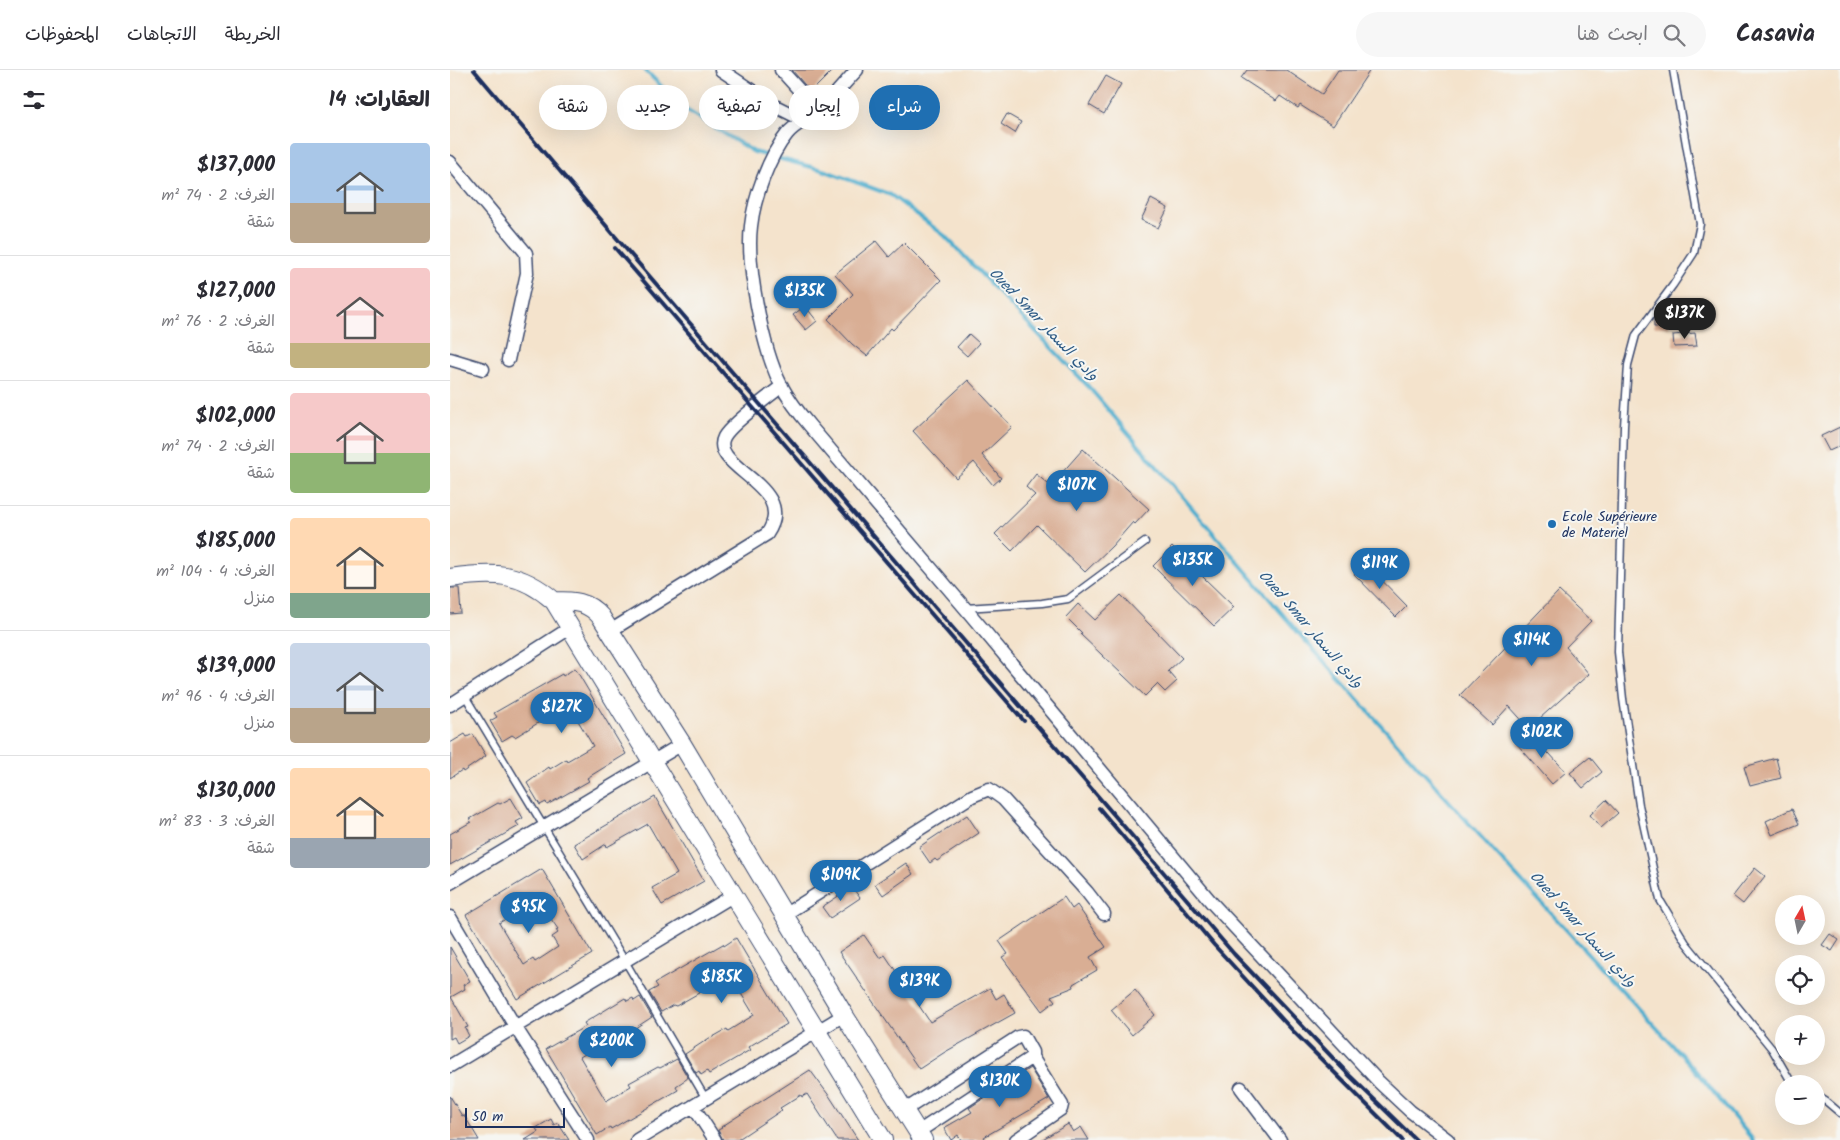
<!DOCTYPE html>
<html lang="ar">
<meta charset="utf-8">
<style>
:root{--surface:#fff;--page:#f7f7f7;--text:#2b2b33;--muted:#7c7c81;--line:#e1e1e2;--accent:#1f6fb2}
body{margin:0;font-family:Kalam,"Playpen Sans Arabic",sans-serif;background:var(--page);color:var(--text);direction:rtl;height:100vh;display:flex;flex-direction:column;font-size:19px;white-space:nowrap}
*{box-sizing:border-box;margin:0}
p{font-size:16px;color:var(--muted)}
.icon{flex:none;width:28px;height:28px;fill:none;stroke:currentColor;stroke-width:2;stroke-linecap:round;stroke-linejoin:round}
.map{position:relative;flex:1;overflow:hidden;direction:ltr}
.side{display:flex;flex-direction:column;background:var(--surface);width:450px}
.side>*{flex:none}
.top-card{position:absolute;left:15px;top:15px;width:475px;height:45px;direction:rtl;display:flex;gap:10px}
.needle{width:32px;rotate:9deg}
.tools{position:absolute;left:1325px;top:825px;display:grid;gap:10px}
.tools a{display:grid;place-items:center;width:50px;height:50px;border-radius:50%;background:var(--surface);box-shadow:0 5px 20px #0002;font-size:25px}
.scale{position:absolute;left:15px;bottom:12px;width:100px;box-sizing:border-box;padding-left:5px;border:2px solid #1b2f5e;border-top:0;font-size:14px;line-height:18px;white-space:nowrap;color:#1b2f5e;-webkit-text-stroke:4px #f6f6f2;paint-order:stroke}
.price{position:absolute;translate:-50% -42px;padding:0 11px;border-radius:18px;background:var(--accent);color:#fff;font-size:16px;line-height:32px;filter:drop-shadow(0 1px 2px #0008)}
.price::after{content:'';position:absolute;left:50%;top:30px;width:15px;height:11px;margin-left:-8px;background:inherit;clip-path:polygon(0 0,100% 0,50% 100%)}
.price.selected{background:#222;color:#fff}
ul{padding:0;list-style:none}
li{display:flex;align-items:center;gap:15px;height:125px;padding:0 20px}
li+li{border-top:1px solid var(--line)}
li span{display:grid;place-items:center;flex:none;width:140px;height:100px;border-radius:5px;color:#555}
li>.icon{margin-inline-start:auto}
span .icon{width:60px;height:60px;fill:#fffc;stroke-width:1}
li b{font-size:21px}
h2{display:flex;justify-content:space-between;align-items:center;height:60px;padding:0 20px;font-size:21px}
.tag{padding:0 18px;border-radius:22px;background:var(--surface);box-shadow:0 5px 20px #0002;font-size:18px;line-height:45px}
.tag.selected{background:var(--accent);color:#fff}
header{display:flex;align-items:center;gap:30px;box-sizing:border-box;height:70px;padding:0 25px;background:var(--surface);border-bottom:1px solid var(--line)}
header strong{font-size:24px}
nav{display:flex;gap:28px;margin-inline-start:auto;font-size:18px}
.search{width:350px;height:45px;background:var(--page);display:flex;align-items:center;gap:12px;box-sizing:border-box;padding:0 18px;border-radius:28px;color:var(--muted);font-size:19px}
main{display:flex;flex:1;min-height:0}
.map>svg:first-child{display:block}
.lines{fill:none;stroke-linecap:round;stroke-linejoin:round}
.stream{stroke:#50aece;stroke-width:4}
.building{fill:#d9ae94;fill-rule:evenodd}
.lane-casing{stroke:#3c4a6e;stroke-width:9}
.street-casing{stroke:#3c4a6e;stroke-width:15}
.secondary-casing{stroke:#3c4a6e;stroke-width:20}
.lane{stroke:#fff;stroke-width:6}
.street{stroke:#fff;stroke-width:12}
.secondary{stroke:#fff;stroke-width:18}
.rail{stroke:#1b2f5e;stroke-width:4}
.poi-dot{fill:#1f6fb2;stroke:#f6f6f2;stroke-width:2}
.labels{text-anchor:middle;stroke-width:4;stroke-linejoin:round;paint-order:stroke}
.poi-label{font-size:14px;fill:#1b2f5e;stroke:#f6f6f2;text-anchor:start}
.water-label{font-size:15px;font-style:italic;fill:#2e5b85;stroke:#f6f6f2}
</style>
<header>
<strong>Casavia</strong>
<div class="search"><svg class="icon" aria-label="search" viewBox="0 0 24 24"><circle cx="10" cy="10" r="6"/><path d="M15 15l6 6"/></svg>ابحث هنا</div>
<nav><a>الخريطة</a><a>الاتجاهات</a><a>المحفوظات</a></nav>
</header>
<main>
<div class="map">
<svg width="1390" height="1070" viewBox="0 0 1390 1070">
<rect width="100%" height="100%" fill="#f6f6f2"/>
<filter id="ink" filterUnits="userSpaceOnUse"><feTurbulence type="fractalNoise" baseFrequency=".02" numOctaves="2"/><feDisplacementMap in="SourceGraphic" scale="10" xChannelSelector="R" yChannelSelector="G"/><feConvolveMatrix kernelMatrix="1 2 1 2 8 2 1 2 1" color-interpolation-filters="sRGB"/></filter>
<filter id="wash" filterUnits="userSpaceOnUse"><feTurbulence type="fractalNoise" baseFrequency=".0096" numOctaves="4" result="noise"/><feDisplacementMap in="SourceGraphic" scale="20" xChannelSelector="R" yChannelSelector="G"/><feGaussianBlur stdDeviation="1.12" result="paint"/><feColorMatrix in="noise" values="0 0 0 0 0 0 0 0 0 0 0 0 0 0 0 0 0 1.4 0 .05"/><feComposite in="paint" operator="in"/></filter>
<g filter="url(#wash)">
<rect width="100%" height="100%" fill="#f4e3cc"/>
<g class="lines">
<path class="stream" d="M195,0l38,38 71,44 69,18 68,25 54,41 143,150 214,251 197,220 191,207 63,76"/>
</g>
<g id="blocks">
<path class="building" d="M342,0h41l-22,22z
M797,0h39l36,24 16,-24h32l-37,56 -33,-21 -2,3 -18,-12 -4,5 -35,-23z
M656,6l15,8 -17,30 -15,-9z
M557,44l14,8 -6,11 -14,-9z
M701,129l17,9 -10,20 -17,-8z
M426,171l13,16 15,-14 37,37 -48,50 -2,-2 -24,28 -15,-12 -24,-25 25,-25 -18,-20z
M355,236l12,15 -11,9 -13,-15z
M1219,245v12h-15v-7l3,-4z
M1245,263l2,13 -23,1 -1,-12z
M519,264l10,9 -12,13 -10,-9z
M518,310l44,47 -30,28 19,23 -8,7 -19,-23 -18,16 -43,-47z
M1390,357v19l-11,5 -8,-15z
M633,379l66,60 -14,15 -2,-2 -21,24 -27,26 -48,-47 -25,26 -17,-17 40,-39 -9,-8 10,-13 12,10 10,-11 2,2z
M722,477l62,60 -20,19 -61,-60z
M915,493l42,43 -11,11 -42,-43z
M0,518h9l2,25 -11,1z
M1109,521l32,30 -25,26 23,27 -60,54 -20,-22 -17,19 -32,-30z
M671,525l61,63 -14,13 9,10 -12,11 -8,-8 -12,12 -65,-62 2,-1 -16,-16 12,-13 17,16z
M125,598l51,86 -39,24 2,3 -42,24 -1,-3 -6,3 -13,-22 22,-16 1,2 16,-10 1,2 26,-15 -26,-44 -26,15 2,3 -28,17 -3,-2 -10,6 -12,-20 7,-4 -3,-4 68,-39 1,2z
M1082,663l16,21 1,-1 17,19 -14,12 -35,-40z
M15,664l2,3 6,-3 13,22 -23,16 -1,-2 -12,8v-35z
M1140,687l12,15 -19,16 -13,-15z
M1326,688l5,20 -31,8 -6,-19z
M205,727l49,84 -42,24 -10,-17 25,-14 -29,-50 -41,23 -1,-3 -23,15 -9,-15z
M61,728l12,20 -7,4 3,4 -69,39v-31l21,-12 -1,-3 28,-16 2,1z
M1156,730l12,13 -17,15 -11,-13z
M1342,739l7,15 -27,11 -6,-14z
M517,745l12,18 -42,28 -2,-2 -5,4 -11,-16z
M456,793l7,11 -30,21 -8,-11z
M1305,798l10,8 -22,28 -10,-8z
M92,799l50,85 -75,45 -51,-84zM84,832l5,10 5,-3 14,20 -2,1 2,3 -6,4 6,10 -23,15 -2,-3 -9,6 -25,-42z
M402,817l8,11 -30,20 -8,-11z
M614,827l8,12 5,-4 29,42 -16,10 7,13 -24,14 1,3 -23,9 4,5 -13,10 -40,-54 6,-3 -9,-13z
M1380,864l9,6 -7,11 -10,-6z
M414,865l16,23 5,-3 45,67 60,-34 6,11 8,-5 11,19 -70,39 -26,17 -80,-117z
M286,868l51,86 -39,23 2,3 -41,24 -2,-3 -6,4 -2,-4 -3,2 -11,-19 26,-17v1l16,-9 1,2 26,-16 -26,-43 -25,15 1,3 -28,16 -3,-1 -10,6 -2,1 -12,-20 9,-5 -3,-4 68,-39 1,2z
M0,877l20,34 -7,4 2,4 -14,8 17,30 -3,1 4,8 -12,7 -3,-6 -4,2z
M685,920l20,25 -23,20 -21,-25z
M190,927l12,20 -29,19 -1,-2 -16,10 -1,-2 -25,15 26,44 25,-15 -2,-3 29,-16 2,1 17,-9 11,19 -12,8 2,4 -67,39 -1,-2 -13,8 -51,-86 40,-23 -2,-3 41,-25 2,3 6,-3 1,3z
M580,998l19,31 -65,38 2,3h-25l-3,-5 -7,5 -7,-12 28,-16 -3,-4z
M360,1000l20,27 28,43h-21l-30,-46 -5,3 -1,-2 -21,13 2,2 -45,30h-14l-5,-10 4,-2 -1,-1z
M0,1026l12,20 2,-1 15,25h-29z
M101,1049l3,6 4,-2 11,17h-44l13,-8 -2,-4z
M618,1054l5,8 8,-5 8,13h-48z"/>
</g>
</g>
<g filter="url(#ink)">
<use href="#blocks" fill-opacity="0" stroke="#3c4a6e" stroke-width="1"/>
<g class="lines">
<defs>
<path id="lane" d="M1223,0l27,154 -6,29 -21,32 -37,50 -8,30 -4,61 -6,226 5,47 16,106 21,95 26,43 86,106 18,31 6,4
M515,538l77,-5 26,-4 77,-57
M15,626l160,265 81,138
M1366,1025l11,7 13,11"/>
<path id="street" d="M271,0l54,36 28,14
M331,0l37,41
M407,0c-13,13 -25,30 -39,41 -10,8 -23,13 -31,23 -18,22 -33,64 -36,92 -5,40 12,124 30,159 8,15 18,28 29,41l155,182 247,295 167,179 31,29 38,29
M0,92l76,91 1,20 -19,87
M0,289l33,10
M160,561l157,-97c33,-48 -59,-66 -43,-97 6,-12 45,-41 58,-51
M0,635l120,-77
M0,813l232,-139
M334,845l188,-119 17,-7 14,10 84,93 17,22
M0,847l66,111 72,112
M0,996l284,-171
M791,1018l39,52
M243,1036l22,34
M455,1040l113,-73 5,-1 9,16v5l-114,75
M187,1070l207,-125
M566,1070l45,-31 1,-4 -30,-48"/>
<path id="secondary" d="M0,508c43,-6 70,-7 104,23l329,539
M104,531c19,0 34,0 47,16l81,127 162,271 79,125"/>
</defs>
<use href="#lane" class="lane-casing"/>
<use href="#street" class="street-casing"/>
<use href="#secondary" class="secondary-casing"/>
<use href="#lane" class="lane"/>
<use href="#street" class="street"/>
<use href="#secondary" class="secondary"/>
<path class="rail" d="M24,0l146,172 614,712 116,122 66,64
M165,178l409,473
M649,738l115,137 80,87 108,108"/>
</g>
</g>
<circle class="poi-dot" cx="1102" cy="454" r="5"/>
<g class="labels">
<g class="poi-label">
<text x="1112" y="451">Ecole Supérieure<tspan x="1112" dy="16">de Materiel</tspan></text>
</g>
<g class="water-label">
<text transform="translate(594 254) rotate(46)" y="5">Oued Smar وادي السمار</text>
<text transform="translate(861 559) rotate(49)" y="5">Oued Smar وادي السمار</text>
<text transform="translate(1133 859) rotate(48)" y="5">Oued Smar وادي السمار</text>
</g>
</g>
</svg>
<div class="tools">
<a><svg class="needle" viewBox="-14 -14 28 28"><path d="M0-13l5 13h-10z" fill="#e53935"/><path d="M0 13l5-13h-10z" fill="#7c7c81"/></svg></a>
<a><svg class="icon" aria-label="locate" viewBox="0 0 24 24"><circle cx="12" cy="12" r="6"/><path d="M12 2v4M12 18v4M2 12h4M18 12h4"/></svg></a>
<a>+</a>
<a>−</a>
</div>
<div class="scale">50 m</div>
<b class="price" style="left:355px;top:248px">$135K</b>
<b class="price selected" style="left:1235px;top:270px">$137K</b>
<b class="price" style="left:627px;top:442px">$107K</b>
<b class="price" style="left:743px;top:517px">$135K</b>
<b class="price" style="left:930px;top:520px">$119K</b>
<b class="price" style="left:1082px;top:597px">$114K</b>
<b class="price" style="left:112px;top:664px">$127K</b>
<b class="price" style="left:1092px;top:689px">$102K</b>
<b class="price" style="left:391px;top:832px">$109K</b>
<b class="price" style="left:79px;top:864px">$95K</b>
<b class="price" style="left:272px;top:934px">$185K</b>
<b class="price" style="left:470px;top:938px">$139K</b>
<b class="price" style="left:162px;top:998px">$200K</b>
<b class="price" style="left:550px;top:1038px">$130K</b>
<div class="top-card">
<a class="tag selected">شراء</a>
<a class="tag">إيجار</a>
<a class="tag">تصفية</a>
<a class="tag">جديد</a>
<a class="tag">شقة</a>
</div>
</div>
<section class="side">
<h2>العقارات: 14<svg class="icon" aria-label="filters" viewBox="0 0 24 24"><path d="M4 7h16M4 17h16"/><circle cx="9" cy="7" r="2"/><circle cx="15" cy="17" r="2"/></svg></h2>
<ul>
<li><span style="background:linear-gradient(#a9c7e8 60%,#b9a48a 0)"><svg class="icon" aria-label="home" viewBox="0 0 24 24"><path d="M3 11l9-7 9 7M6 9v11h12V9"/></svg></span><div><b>$137,000</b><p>الغرف: 2 · 74 m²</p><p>شقة</p></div></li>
<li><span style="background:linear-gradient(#f6c9c9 75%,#c2b280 0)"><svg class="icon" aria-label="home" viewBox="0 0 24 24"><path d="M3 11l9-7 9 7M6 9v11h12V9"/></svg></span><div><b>$127,000</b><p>الغرف: 2 · 76 m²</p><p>شقة</p></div></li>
<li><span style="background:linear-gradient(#f6c9c9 60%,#8fb573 0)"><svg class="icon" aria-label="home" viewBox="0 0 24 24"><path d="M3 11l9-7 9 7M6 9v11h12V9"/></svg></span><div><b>$102,000</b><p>الغرف: 2 · 74 m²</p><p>شقة</p></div></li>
<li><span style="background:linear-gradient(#ffd9b3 75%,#7fa58c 0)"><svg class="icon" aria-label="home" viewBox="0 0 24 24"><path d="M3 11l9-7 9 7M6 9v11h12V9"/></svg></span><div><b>$185,000</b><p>الغرف: 4 · 104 m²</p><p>منزل</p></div></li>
<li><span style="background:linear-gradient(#c9d6e8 65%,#b9a48a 0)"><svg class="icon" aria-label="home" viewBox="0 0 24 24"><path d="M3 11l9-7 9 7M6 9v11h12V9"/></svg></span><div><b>$139,000</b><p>الغرف: 4 · 96 m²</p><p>منزل</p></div></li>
<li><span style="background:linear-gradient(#ffd9b3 70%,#9aa5b1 0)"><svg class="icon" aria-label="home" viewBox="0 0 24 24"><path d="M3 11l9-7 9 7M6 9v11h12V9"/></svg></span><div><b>$130,000</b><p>الغرف: 3 · 83 m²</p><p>شقة</p></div></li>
</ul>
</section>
</main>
